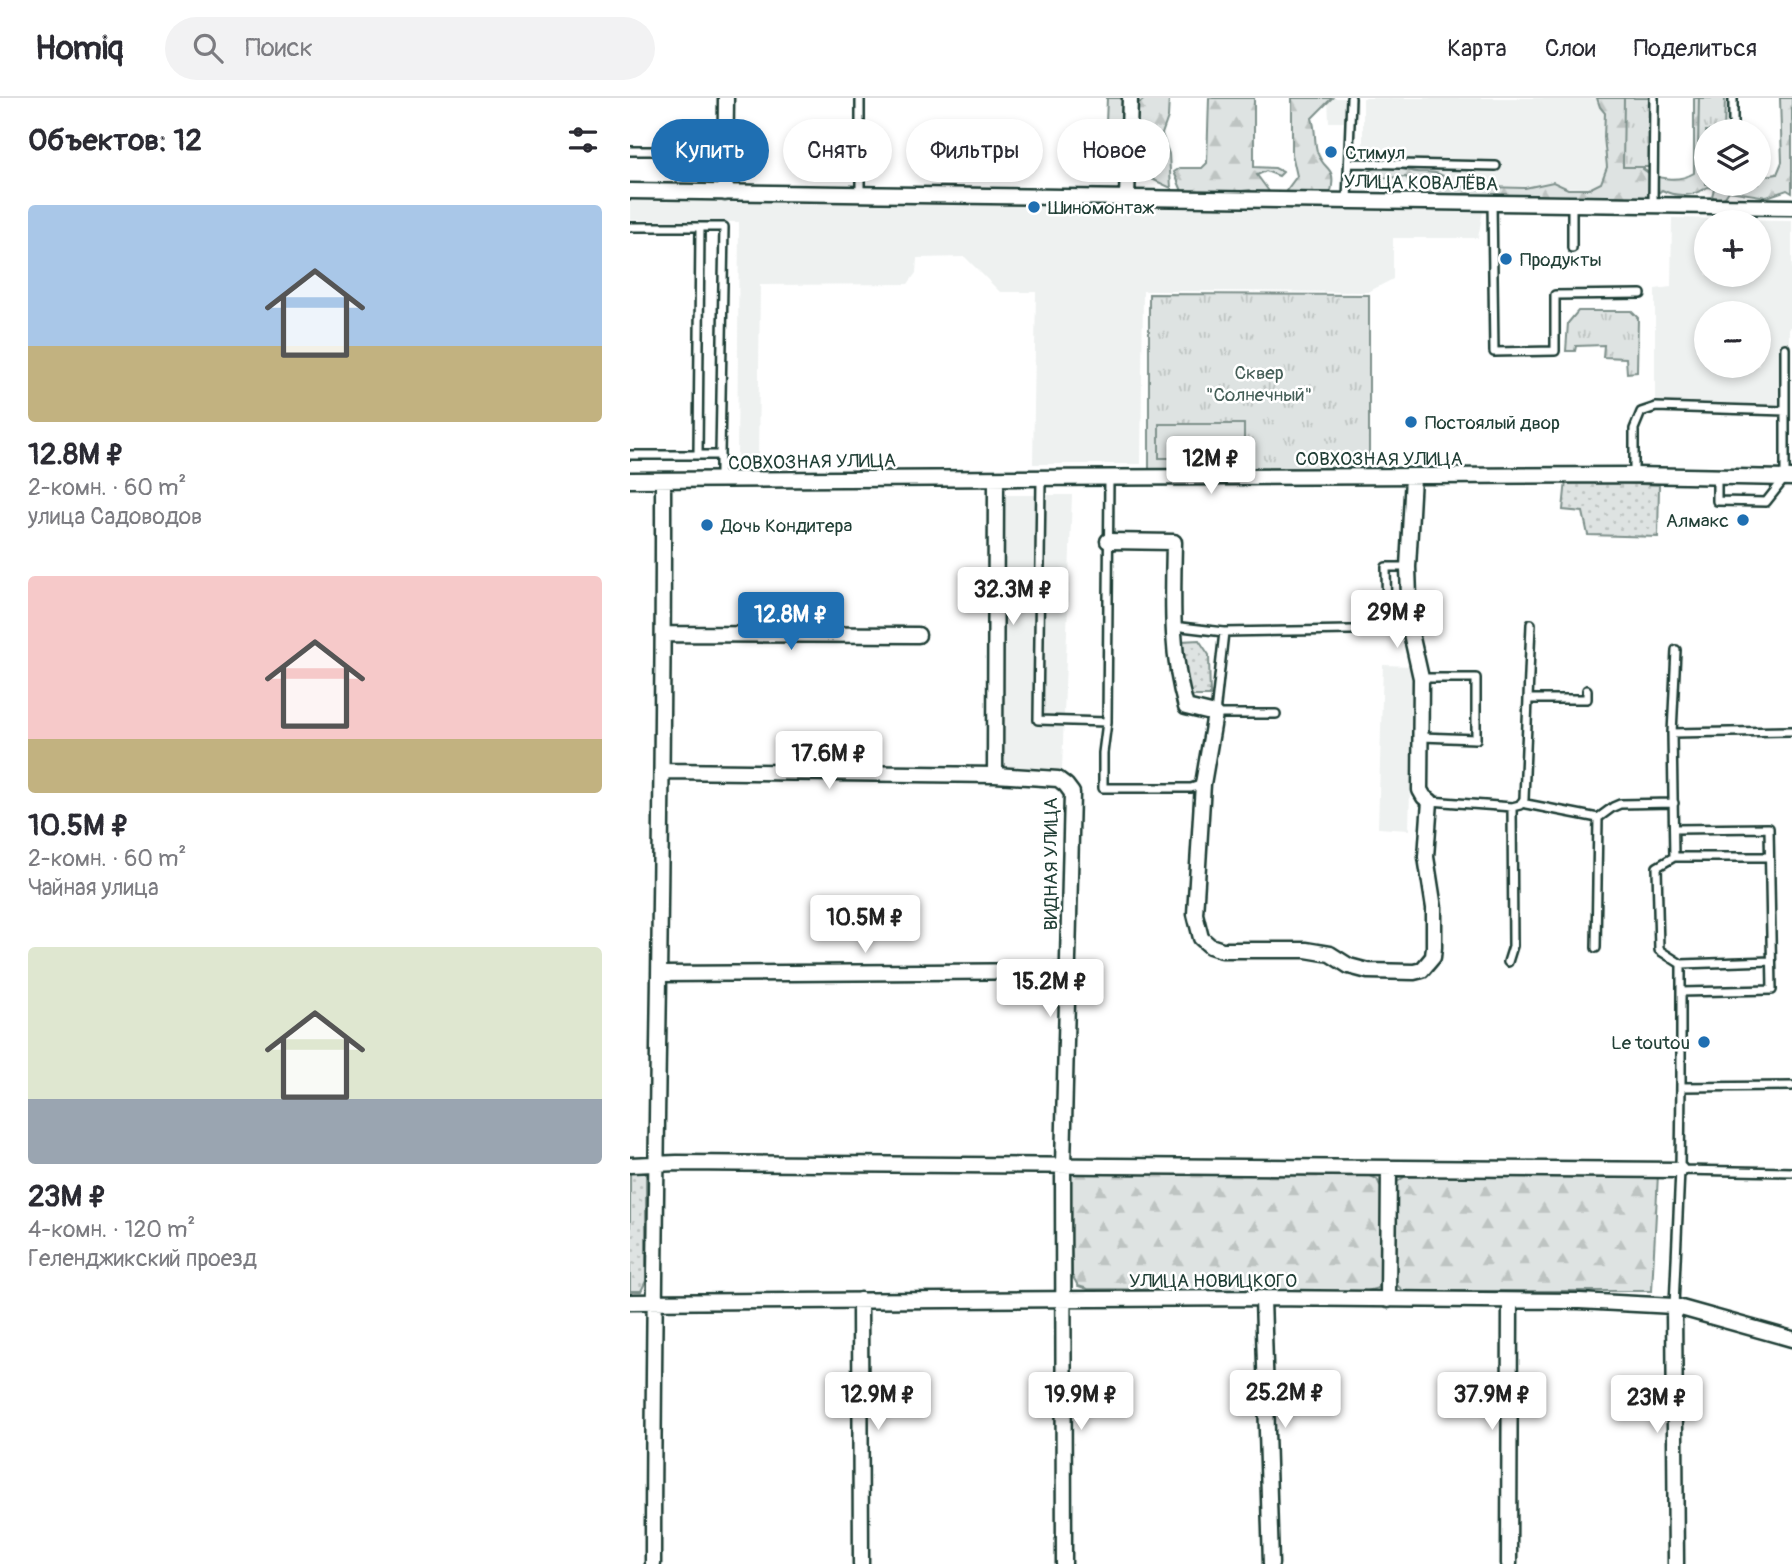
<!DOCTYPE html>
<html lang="ru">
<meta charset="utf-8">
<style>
:root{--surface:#fff;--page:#f2f2f3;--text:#2b2b33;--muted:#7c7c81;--line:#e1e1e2;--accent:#1f6fb2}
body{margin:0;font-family:Pangolin,sans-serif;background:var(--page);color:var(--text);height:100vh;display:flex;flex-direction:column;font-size:26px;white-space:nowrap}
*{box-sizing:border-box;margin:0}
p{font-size:23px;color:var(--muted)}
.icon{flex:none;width:38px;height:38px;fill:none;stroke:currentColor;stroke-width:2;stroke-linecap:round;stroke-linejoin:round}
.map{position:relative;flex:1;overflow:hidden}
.drawer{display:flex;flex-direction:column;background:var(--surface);width:630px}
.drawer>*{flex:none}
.guide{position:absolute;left:21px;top:21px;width:665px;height:63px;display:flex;gap:14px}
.fabs{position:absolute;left:1064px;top:21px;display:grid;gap:14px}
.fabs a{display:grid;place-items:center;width:77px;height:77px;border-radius:50%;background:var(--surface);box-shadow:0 4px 10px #0003;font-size:35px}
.price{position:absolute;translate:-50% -60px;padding:0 16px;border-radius:7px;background:#fff;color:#222;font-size:23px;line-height:46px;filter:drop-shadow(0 2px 4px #0008)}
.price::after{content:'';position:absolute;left:50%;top:42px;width:21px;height:16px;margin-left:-10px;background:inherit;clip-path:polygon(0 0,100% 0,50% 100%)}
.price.on{background:var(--accent);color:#fff}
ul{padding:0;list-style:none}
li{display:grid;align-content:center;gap:14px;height:371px;padding:0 28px}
li span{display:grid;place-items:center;height:217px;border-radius:7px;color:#555}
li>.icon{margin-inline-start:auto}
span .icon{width:126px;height:126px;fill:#fffc;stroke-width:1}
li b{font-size:30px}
h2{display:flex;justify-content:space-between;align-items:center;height:84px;padding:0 28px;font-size:30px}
.pill{padding:0 24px;border-radius:32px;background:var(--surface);box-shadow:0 4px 10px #0003;font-size:24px;line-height:63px}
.pill.on{background:var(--accent);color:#fff}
header{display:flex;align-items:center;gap:42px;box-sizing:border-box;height:98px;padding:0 35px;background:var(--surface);border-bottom:2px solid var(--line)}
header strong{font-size:33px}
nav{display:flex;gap:38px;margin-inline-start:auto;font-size:24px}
.search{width:490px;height:63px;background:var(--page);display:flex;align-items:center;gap:18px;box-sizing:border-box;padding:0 24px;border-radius:38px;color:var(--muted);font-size:26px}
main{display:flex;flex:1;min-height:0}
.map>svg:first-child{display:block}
.built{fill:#eef1f0;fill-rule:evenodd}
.grass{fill:url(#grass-dots);stroke:#7e908b;stroke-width:2}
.forest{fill:url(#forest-firs);stroke:#7e908b;stroke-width:2}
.park{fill:url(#park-tufts);stroke:#7e908b;stroke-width:2}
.pitch{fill:#dee3e2;stroke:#7e908b;stroke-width:2}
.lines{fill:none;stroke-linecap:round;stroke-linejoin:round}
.lane-casing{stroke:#1f3d34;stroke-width:12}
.street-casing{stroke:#1f3d34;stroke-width:19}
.lane{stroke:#fff;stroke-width:7}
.street{stroke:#fff;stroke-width:14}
.poi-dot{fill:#1f6fb2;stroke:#fff;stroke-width:2.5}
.labels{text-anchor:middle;stroke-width:5;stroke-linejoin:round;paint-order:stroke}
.poi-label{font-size:19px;fill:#1f3d34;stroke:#fff;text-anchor:start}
.street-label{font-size:19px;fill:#1f3d34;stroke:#fff}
.park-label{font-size:19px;fill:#455e57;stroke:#fff}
</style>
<header>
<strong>Homiq</strong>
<div class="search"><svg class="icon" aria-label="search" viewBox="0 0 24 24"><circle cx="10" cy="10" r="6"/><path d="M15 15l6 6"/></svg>Поиск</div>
<nav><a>Карта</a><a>Слои</a><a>Поделиться</a></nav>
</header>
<main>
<section class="drawer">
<h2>Объектов: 12<svg class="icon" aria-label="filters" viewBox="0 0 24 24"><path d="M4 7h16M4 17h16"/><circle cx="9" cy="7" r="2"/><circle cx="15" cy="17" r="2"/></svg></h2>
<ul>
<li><span style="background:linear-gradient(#a9c7e8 65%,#c2b280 0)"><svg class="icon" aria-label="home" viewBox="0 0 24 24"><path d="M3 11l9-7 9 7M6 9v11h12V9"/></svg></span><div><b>12.8M ₽</b><p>2-комн. · 60 m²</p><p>улица Садоводов</p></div></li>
<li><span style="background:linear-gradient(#f6c9c9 75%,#c2b280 0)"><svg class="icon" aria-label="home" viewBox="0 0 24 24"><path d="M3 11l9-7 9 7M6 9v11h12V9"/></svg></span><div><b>10.5M ₽</b><p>2-комн. · 60 m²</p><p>Чайная улица</p></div></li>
<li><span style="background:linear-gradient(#dfe7d0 70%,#9aa5b1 0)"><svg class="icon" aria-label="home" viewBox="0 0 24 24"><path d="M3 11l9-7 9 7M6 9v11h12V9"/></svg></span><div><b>23M ₽</b><p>4-комн. · 120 m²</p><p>Геленджикский проезд</p></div></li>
</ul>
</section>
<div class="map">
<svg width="1162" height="1466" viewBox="0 0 1162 1466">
<defs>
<pattern id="grass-dots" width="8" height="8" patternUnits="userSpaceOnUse" patternTransform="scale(1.75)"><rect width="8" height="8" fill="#dee3e2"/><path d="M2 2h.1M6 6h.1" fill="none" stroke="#bec4c2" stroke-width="1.8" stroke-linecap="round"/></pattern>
<pattern id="forest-firs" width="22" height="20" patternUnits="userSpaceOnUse" patternTransform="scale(1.75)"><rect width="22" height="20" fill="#dee3e2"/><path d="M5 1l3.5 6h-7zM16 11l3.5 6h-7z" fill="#bec4c2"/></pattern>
<pattern id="park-tufts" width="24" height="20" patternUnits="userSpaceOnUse" patternTransform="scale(1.75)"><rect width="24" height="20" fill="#dee3e2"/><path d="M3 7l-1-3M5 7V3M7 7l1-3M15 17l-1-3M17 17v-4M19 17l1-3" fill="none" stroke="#bec4c2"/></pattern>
</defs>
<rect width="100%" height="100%" fill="#fff"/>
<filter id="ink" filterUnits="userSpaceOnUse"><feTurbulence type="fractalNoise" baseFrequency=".0143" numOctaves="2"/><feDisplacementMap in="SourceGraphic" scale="14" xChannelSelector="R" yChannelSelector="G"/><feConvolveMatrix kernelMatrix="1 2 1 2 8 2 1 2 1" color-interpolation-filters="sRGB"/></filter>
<g filter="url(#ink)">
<path class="built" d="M698,0h30v24h-29z
M733,0h247l-1,90 -246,-4z
M0,93l497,7 18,10 338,3 -5,27h-85v41l-25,13 -225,-1 -2,173h-108l3,-172h-36l-35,-35 -48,1 -1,15 -8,11 -148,1 -2,178h-21l2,-241 -109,-2z
M1042,120l120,2v107h-3l-1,78 -133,-3v-113l16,-2zM1076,124h53v53h-53zM1076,215h53v53h-53z
M372,397h70l-10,275 -59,-1z
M753,567l30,1 -4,164 -31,-2z"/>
<path class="grass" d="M936,382l93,5 -1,52 -70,-2 -5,-23 -20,-2z
M569,542l10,15 1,41h-19l-8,-16 -2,-39z
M0,1074h16v109l-5,10h-11z"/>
<path class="forest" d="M477,0h21l3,5 10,-1 4,-4h24l-1,19 -6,17 7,20 2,34 -28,-13 -2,-11 -9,-11 -11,23 -8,6 -10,-42 3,-17z
M579,0h45v69l21,1 8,4 -4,4 -13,-5 -9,4 14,19 -15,1 -6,-5c-21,3 -47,4 -68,1l-8,-19 6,-4h22l5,-5z
M662,0h40l-20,20c4,12 2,22 5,33 7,23 21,12 13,45l-32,1 -12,-6 11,-15 -5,-22z
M967,0h48l2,61 -4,10c13,11 36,13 51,4v-75h36l7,14v7l-7,7 -1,5h-23v53h53v-7l18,-3 5,-12 -2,-64h12v95l-5,-3 -20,7 -38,-6 -4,6 -6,3 -7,-4 2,-7 -6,-2c-14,9 -31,11 -46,3 -18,18 -88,10 -115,10l-2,-4 -133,1 -3,-5 3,-6 -6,-9 -32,1 -7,-4c12,-15 34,-4 49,-2 8,1 16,-1 23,2 8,3 13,8 19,13l20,-3 10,3 37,1 28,-6 15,7h21l12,-6 6,-16 -3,-30 1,-24 -5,-6z
M455,1074l281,2 11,5 7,15 -1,84 -5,10 -14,4 -276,-3 -10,-3 -6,-11 -3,-96 3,-6z
M1028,1076l-6,117h-249l-8,-8 -2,-89 4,-12 10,-7z"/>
<path class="park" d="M994,0h26v69h-27z
M1069,0h26l-1,33h-18v19h-8z
M519,196l220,1v176l-220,2z
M948,213h53l7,7 -1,54 -10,1 -1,-15 -23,-1 1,-12 -28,1 -1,5h-9l2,-28z"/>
<path class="pitch" d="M529,326h85v34h-85z"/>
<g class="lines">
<defs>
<path id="lane" d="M230,0v96
M1103,33v-33
M0,53h95
M721,65l145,3
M717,102l4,-102
M862,104l2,150 61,-1v-56l86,-1
M942,105v45
M1023,107l1,-107
M0,129h94l-4,228h-90
M68,357l2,-228
M90,357v26
M1004,376v-45l7,-17 15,-5 129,4
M1087,379v24l49,1 19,-24v-130
M479,381l-2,243 -4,31v35h88l12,-4
M411,382l-3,240 69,2
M543,528l51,6 186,-3
M757,531l-1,-62h22
M594,534l-9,82h61
M899,601h58v-9
M1162,633l-120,2 2,124 -17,10 2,83 22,14v123l111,-1
M1042,635l4,-83
M791,639l55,2v-61h-55
M800,703l82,6 8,-2 4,-6 7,-175
M891,705l77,15 15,-11 7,-3 54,-1
M1044,731l95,-1 3,162 -91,2
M1044,759h95
M966,850l2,-130
M878,864l5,-16 -1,-139
M1051,866l90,-3
M1050,1072l1,-87
M1044,1208l6,-136 112,2"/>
<path id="street" d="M0,93l1162,16
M95,95l1,-95
M497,100l3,-100
M0,382l1004,-5 158,3
M478,443l66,1c-1,56 -4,111 12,165l29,7 -12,70 -8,130 6,24 9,8 12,4h84l24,4 19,12 19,5 46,1 8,-2 11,-13 1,-10v-39l-8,-51 4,-56 -6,-4 -4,-7 1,-112 -11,-49 -2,-62 5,-90
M35,536l253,1
M33,673l332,4 63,4 8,6 6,8 -9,373 1,398
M365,677l1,-296
M31,876l408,-3
M0,1067l47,-2 1003,7
M633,1200l8,266
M230,1202l1,264
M758,1202l1,-132
M0,1204l633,-4 316,3 95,5 118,33
M1044,1208l2,258
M23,1466c0,-361 11,-722 10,-1083
M879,1466l1,-263"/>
</defs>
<use href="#lane" class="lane-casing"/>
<use href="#street" class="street-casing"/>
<use href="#lane" class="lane"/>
<use href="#street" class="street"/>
</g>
</g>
<g class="poi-dot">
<circle cx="701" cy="54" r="7"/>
<circle cx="404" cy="109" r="7"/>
<circle cx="876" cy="161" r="7"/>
<circle cx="781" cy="324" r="7"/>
<circle cx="1113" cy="422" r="7"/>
<circle cx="77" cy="427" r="7"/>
<circle cx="1074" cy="944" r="7"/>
</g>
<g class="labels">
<g class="poi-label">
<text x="715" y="61">Стимул</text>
<text x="418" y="116">Шиномонтаж</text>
<text x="890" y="168">Продукты</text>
<text x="795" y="331">Постоялый двор</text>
<text x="1099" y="429" text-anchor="end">Алмакс</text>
<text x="91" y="434">Дочь Кондитера</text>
<text x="1060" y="951" text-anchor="end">Le toutou</text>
</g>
<g class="street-label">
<text transform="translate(791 84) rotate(1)" y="7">УЛИЦА КОВАЛЁВА</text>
<text x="749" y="367">СОВХОЗНАЯ УЛИЦА</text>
<text transform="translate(182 363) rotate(-1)" y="7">СОВХОЗНАЯ УЛИЦА</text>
<text transform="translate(420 766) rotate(-90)" y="7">ВИДНАЯ УЛИЦА</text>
<text x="583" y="1189">УЛИЦА НОВИЦКОГО</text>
</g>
<g class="park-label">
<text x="629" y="281">Сквер<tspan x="629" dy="22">"Солнечный"</tspan></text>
</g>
</g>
</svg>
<div class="fabs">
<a><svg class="icon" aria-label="layers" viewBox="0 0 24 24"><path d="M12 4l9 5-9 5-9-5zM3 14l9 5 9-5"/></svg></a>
<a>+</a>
<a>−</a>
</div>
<b class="price" style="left:581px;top:398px">12M ₽</b>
<b class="price" style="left:383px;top:529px">32.3M ₽</b>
<b class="price" style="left:767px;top:552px">29M ₽</b>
<b class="price on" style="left:161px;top:554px">12.8M ₽</b>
<b class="price" style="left:199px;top:693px">17.6M ₽</b>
<b class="price" style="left:235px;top:857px">10.5M ₽</b>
<b class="price" style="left:420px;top:921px">15.2M ₽</b>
<b class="price" style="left:655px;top:1332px">25.2M ₽</b>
<b class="price" style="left:248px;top:1334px">12.9M ₽</b>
<b class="price" style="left:451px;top:1334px">19.9M ₽</b>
<b class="price" style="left:862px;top:1334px">37.9M ₽</b>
<b class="price" style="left:1027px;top:1337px">23M ₽</b>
<div class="guide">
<a class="pill on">Купить</a>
<a class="pill">Снять</a>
<a class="pill">Фильтры</a>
<a class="pill">Новое</a>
</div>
</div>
</main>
